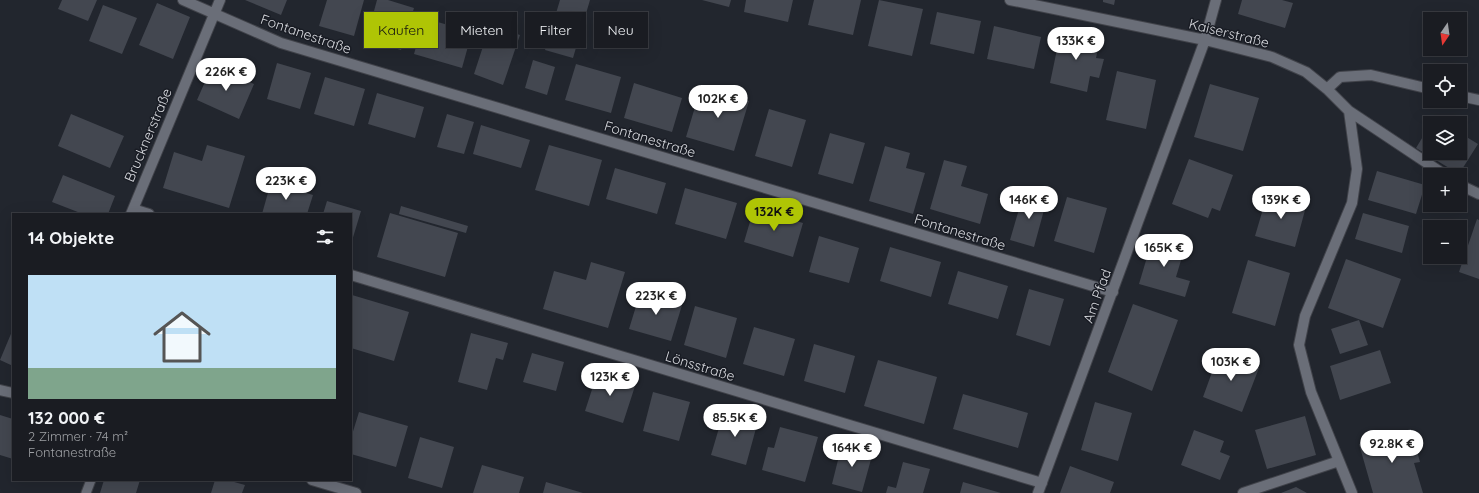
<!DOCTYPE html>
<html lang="de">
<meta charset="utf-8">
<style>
:root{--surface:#1a1c22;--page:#23252a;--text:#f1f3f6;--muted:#9fa1a5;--line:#383a40;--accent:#afc505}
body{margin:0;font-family:Quicksand,sans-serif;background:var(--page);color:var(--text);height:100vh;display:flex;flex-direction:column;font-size:15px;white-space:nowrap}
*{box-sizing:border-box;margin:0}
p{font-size:13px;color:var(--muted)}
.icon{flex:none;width:22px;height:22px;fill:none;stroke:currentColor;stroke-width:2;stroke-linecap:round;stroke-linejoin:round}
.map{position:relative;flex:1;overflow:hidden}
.drawer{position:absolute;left:12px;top:213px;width:340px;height:268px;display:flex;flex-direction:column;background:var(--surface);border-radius:0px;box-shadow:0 4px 16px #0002,0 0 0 1px var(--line)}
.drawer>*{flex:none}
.top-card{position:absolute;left:364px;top:12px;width:380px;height:36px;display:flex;gap:8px}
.needle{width:26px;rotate:193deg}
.tools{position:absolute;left:1423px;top:12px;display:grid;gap:8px}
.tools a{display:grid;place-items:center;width:44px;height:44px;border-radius:0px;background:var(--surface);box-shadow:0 4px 16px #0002,0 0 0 1px var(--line);font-size:20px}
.price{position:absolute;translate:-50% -34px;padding:0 9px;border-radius:14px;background:#fff;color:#222;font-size:13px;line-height:26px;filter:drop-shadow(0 1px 2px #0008)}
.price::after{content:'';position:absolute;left:50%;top:24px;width:12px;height:9px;margin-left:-6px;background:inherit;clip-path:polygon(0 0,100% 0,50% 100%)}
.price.active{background:var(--accent);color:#111}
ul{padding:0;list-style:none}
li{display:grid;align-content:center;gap:8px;height:212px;padding:0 16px}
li+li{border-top:1px solid var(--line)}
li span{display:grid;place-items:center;height:124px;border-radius:0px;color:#555}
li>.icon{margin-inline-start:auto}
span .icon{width:72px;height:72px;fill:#fffc;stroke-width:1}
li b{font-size:17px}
h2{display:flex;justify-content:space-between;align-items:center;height:48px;padding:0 16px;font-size:17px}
.pill{padding:0 14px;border-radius:0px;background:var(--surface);box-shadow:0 4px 16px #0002,0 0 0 1px var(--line);font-size:14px;line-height:36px}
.pill.active{background:var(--accent);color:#111}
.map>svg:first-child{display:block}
.building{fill:#434750}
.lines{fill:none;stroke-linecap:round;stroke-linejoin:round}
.service-casing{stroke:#41434a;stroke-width:11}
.minor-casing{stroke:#41434a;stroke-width:12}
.service{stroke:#6a6e78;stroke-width:9}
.minor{stroke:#6a6e78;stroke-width:10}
.labels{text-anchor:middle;stroke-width:3;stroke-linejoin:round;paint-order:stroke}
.street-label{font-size:14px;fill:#d6d8dd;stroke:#191c24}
</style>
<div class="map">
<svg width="1479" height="493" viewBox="0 0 1479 493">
<rect width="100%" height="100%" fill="#22262e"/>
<path class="building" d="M62,0h35l-9,21 -30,-12z
M245,0h42l-6,15z
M327,0h37l-10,36 -35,-10z
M377,0h11l26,8 -13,42 -35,-10z
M560,0h30l-17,58 -28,-8z
M702,0h29l-2,7z
M746,0h47l-5,22 -44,-10z
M814,0h47l-8,35 -45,-10z
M879,0l44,9 -11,47 -44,-10z
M1103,0h12l-1,5 -11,-3z
M1242,0h40l11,3 -8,25 -47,-14z
M157,3l33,14 -17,42 -34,-14z
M103,5l34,13 -15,36 -33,-13z
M937,12l44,9 -7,33 -44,-10z
M424,18l48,14 -10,36 -48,-14z
M490,25l30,10 -17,50 -29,-11z
M994,26l47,11 -7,32 -47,-10z
M1061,30l39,9 -4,19 8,1 -5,19 -9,-2 -3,16 -37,-9z
M533,60l22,7 -8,28 -22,-7z
M277,63l34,10 -11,36 -33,-10z
M576,64l45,13 -10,36 -46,-13z
M212,66l42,18 -15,35 -42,-19z
M1117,71l39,9 -10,49 -40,-9z
M325,77l40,12 -11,37 -40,-12z
M634,83l48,15 -10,34 -48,-14z
M1210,84l49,14 -16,53 -49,-14z
M701,87l48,14 -15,50 -48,-14z
M377,93l47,14 -9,31 -47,-14z
M769,109l37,11 -14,47 -37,-11z
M71,114l53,22 -14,32 -52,-22z
M447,114l27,8 -10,32 -27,-7z
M481,125l49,15 -9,28 -48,-14z
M1430,125v28h30v-20l18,11 -19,30 -43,-26z
M830,133l35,10 -12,41 -35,-10z
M207,145l38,11 -16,52 -66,-20 11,-36 28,9z
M549,145l53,15 -13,46 -54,-16z
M885,146l25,7 -4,15 19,5 -12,41 -44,-13z
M1189,159l44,16 -13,36 -8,-3 -4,10 -36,-14z
M944,160l23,6 -6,20 27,8 -8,30 -50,-15z
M615,168l51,15 -9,31 -51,-15z
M1377,171l48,14 -9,29 -48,-14z
M63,175l52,21 -7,18h-25l-31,-12z
M271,182l42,13 -6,19h-45z
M685,188l52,15 -11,36 -51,-15z
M1024,192l23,7 -13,48 -24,-7z
M1268,192l39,11 -12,44 -40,-11z
M1067,197l40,11 -13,45 -40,-12z
M327,201l34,10 -10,33v-30h-28z
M401,206l67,20 -2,7 -67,-19z
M754,208l49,15 -10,34 -49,-15z
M390,213l68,20 -13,44 -68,-20z
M1363,213l46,13 -7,27 -47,-14z
M1477,219l2,1v59l-20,-7z
M819,236l40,12 -10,35 -40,-11z
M1153,237l32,10 -9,30 14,4 -5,16 -46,-13z
M890,247l51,15 -10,35 -51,-16z
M1346,259l55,20 -18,49 -55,-20z
M1248,260l42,13 -15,53 -43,-13z
M591,262l34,10 -17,56 -65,-19 11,-38 32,9z
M958,271l50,15 -10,33 -50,-15z
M1029,289l35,10 -14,47 -34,-11z
M641,290l42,12 -12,39 -42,-12z
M352,295l57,17 -15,49 -43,-13z
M1133,304l45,16 -26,71 -44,-19z
M695,306l42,12 -11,40 -42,-13z
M1359,320l9,25 -28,9 -9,-25z
M754,327l41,12 -11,37 -41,-12z
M13,329v37l-13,-6z
M471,333l37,10 -5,17 -7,-2 -9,32 -29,-8z
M814,344l41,12 -10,37 -41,-12z
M1380,350l11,33 -51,17 -10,-34z
M532,353l32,9 -8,29 -33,-9z
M1219,353l40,15 -17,44 -39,-15z
M878,360l59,17 -13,47 -60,-18z
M598,371l38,12 -13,40 -38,-12z
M653,392l37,10 -11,39 -36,-10z
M963,394l65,19 -10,35 -65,-19z
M1095,402l37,11 -14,48 -37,-11z
M724,411l34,10 -12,44 -35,-10z
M359,412l49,14 -12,41 -45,-13v-16z
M0,415l13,4v40l-13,-4z
M1305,416l11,39 -49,14 -12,-39z
M780,427l38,10 -13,45 -43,-12 6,-23 6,1z
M1411,429l9,33 -6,1 9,30h-50l-14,-49z
M1194,430l30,11 -4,11 10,4 -10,24 -39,-15z
M420,437l34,10 -12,41 -34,-10z
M842,444l31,8 -11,40 -30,-8z
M903,462l27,7 -7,24h-37l2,-7 8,2z
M482,465l42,12 -5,16h-46z
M1070,466l44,16 -4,11h-50z
M104,480h36l-4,13h-36z
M215,480h12l18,5 -3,8h-31z
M546,482l37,11h-40z
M963,482l38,11h-41z
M1296,487l11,6h-26z"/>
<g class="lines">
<defs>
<path id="service" d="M86,493l5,-13"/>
<path id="minor" d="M183,0l98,43 832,249
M1010,0l195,40 67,17 34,15 21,17 22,22 8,58 -5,34 -47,113 -6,29 12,47 41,101
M1327,89l13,-12 31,-2 59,14
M1460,96l19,4
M1349,111l96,64
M1460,185l19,9
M133,209l16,5
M131,214l89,-214
M351,275l691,208
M0,390l13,3
M312,480l44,13
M1038,493l167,-453 11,-40
M1243,493l96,-32"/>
</defs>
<use href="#service" class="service-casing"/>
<use href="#minor" class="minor-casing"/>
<use href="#service" class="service"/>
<use href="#minor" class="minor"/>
</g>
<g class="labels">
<g class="street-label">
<text transform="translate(1229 33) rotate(14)" y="5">Kaiserstraße</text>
<text transform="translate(306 34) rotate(19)" y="5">Fontanestraße</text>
<text transform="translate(148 135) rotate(-67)" y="5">Brucknerstraße</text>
<text transform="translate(650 139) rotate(17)" y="5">Fontanestraße</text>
<text transform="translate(960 232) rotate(17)" y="5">Fontanestraße</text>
<text transform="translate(1097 296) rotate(-70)" y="5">Am Pfad</text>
<text transform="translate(700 366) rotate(17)" y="5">Lönsstraße</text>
</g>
</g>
</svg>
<div class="tools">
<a><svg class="needle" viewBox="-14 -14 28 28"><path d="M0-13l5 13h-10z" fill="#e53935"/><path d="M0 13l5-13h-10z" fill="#9fa1a5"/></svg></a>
<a><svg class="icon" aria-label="locate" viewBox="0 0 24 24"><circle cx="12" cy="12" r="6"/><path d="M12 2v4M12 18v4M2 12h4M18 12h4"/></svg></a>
<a><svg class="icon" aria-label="layers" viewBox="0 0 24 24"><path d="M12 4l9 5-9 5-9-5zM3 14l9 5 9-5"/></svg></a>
<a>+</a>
<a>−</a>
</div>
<b class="price" style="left:1076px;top:61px">133K €</b>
<b class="price" style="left:226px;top:92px">226K €</b>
<b class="price" style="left:718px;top:119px">102K €</b>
<b class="price" style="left:286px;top:201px">223K €</b>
<b class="price" style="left:1029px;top:220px">146K €</b>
<b class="price" style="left:1281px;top:220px">139K €</b>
<b class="price active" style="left:774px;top:232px">132K €</b>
<b class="price" style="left:1164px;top:268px">165K €</b>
<b class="price" style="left:656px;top:316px">223K €</b>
<b class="price" style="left:1231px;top:382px">103K €</b>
<b class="price" style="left:610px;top:397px">123K €</b>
<b class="price" style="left:735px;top:438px">85.5K €</b>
<b class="price" style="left:1392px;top:464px">92.8K €</b>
<b class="price" style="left:852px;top:468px">164K €</b>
<div class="top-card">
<a class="pill active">Kaufen</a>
<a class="pill">Mieten</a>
<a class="pill">Filter</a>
<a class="pill">Neu</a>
</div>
<section class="drawer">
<h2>14 Objekte<svg class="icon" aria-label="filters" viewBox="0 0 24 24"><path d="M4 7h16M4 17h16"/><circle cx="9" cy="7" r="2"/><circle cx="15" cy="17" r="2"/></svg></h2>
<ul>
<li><span style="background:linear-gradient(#bfe0f5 75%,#7fa58c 0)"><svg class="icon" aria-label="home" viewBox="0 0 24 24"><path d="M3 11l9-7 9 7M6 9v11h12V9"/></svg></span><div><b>132 000 €</b><p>2 Zimmer · 74 m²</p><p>Fontanestraße</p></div></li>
</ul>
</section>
</div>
